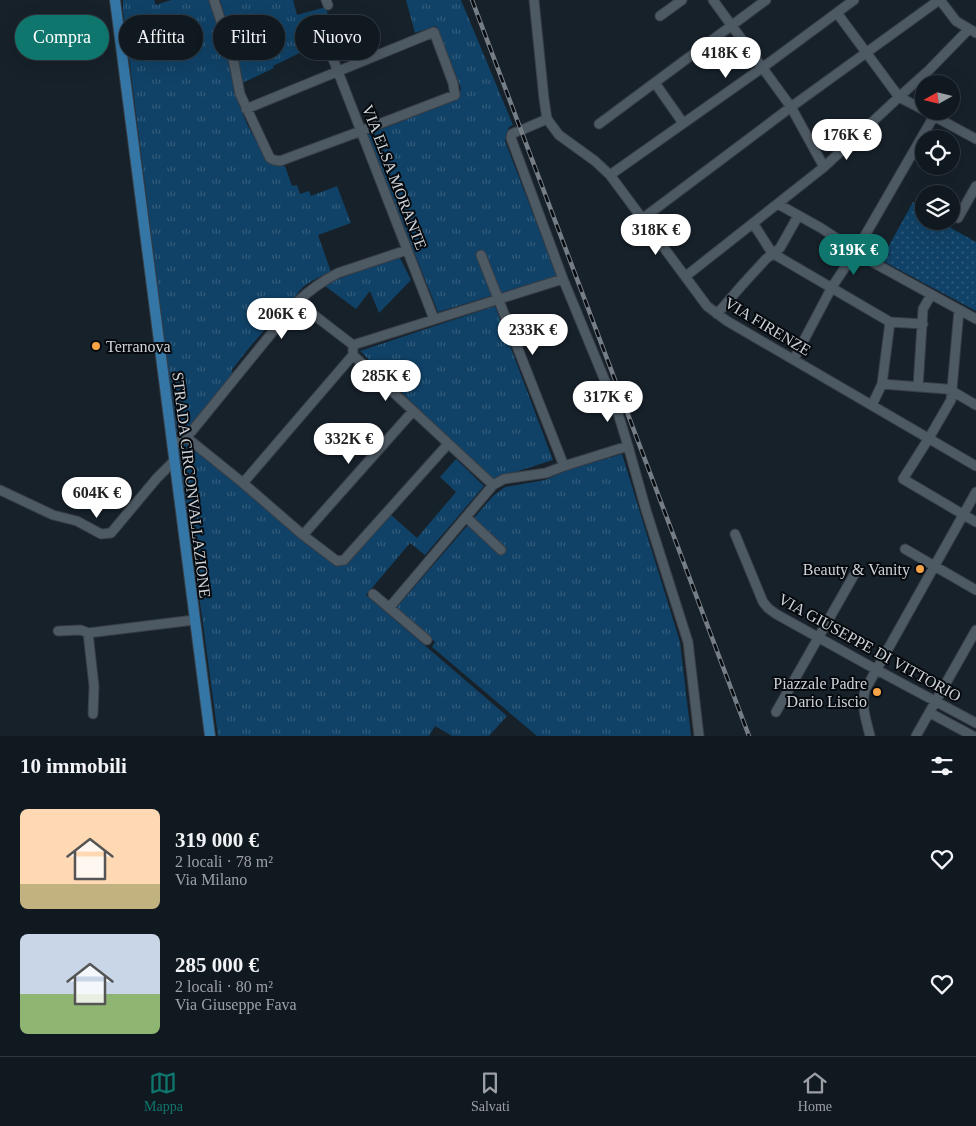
<!DOCTYPE html>
<html lang="it">
<meta charset="utf-8">
<style>
:root{--surface:#111920;--page:#1a2229;--text:#f1f3f6;--muted:#9ca0a5;--line:#30383e;--accent:#0f766e}
body{margin:0;font-family:Georgia,serif;background:var(--page);color:var(--text);height:100vh;display:flex;flex-direction:column;font-size:19px;white-space:nowrap}
*{box-sizing:border-box;margin:0}
p{font-size:16px;color:var(--muted)}
.icon{flex:none;width:28px;height:28px;fill:none;stroke:currentColor;stroke-width:2;stroke-linecap:round;stroke-linejoin:round}
.map{position:relative;height:736px;overflow:hidden}
.drawer{display:flex;flex-direction:column;background:var(--surface);flex:1}
.drawer>*{flex:none}
.hud{position:absolute;left:15px;top:15px;width:500px;height:45px;display:flex;gap:10px}
.needle{width:32px;rotate:262deg}
.fabs{position:absolute;left:915px;top:75px;display:grid;gap:10px}
.fabs a{display:grid;place-items:center;width:45px;height:45px;border-radius:50%;background:var(--surface);box-shadow:0 5px 20px #0002,0 0 0 1px var(--line);font-size:25px}
.price{position:absolute;translate:-50% -42px;padding:0 11px;border-radius:18px;background:#fff;color:#222;font-size:16px;line-height:32px;filter:drop-shadow(0 1px 2px #0008)}
.price::after{content:'';position:absolute;left:50%;top:30px;width:15px;height:11px;margin-left:-8px;background:inherit;clip-path:polygon(0 0,100% 0,50% 100%)}
.price.current{background:var(--accent);color:#fff}
ul{padding:0;list-style:none}
li{display:flex;align-items:center;gap:15px;height:125px;padding:0 20px}
li span{display:grid;place-items:center;flex:none;width:140px;height:100px;border-radius:8px;color:#555}
li>.icon{margin-inline-start:auto}
span .icon{width:60px;height:60px;fill:#fffc;stroke-width:1}
li b{font-size:21px}
h2{display:flex;justify-content:space-between;align-items:center;height:60px;padding:0 20px;font-size:21px}
.tag{padding:0 18px;border-radius:22px;background:var(--surface);box-shadow:0 5px 20px #0002,0 0 0 1px var(--line);font-size:18px;line-height:45px}
.tag.current{background:var(--accent);color:#fff}
.dock{display:flex;justify-content:space-around;align-items:center;height:70px;border-top:1px solid var(--line);background:var(--surface);font-size:14px;color:var(--muted)}
.dock a{display:grid;justify-items:center;gap:2px}
.dock .current{color:var(--accent)}
.map>svg:first-child{display:block}
.grass{fill:url(#grass-tufts)}
.park{fill:url(#park-dots)}
.lines{fill:none;stroke-linecap:round;stroke-linejoin:round}
.minor-casing{stroke:#383e46;stroke-width:11}
.major-casing{stroke:#383e46;stroke-width:12}
.minor{stroke:#4d5963;stroke-width:9}
.major{stroke:#3477a7;stroke-width:10}
.rail-casing{stroke:#757d85;stroke-width:4.5}
.rail{stroke:#060a0e;stroke-width:2.5;stroke-dasharray:8;stroke-linecap:butt}
.poi-dot{fill:#f5a346;stroke:#060a0e;stroke-width:2}
.labels{text-anchor:middle;stroke-width:4;stroke-linejoin:round;paint-order:stroke}
.street-label{font-size:16px;fill:#cdd3d9;stroke:#060a0e}
.poi-label{font-size:16px;fill:#cdd3d9;stroke:#060a0e;text-anchor:end}
</style>
<div class="map">
<svg width="976" height="736" viewBox="0 0 976 736">
<defs>
<pattern id="grass-tufts" width="24" height="20" patternUnits="userSpaceOnUse" patternTransform="scale(1.25)"><rect width="24" height="20" fill="#104267"/><path d="M3 7l-1-3M5 7V3M7 7l1-3M15 17l-1-3M17 17v-4M19 17l1-3" fill="none" stroke="#325c7c"/></pattern>
<pattern id="park-dots" width="8" height="8" patternUnits="userSpaceOnUse" patternTransform="scale(1.25)"><rect width="8" height="8" fill="#104267"/><path d="M2 2h.1M6 6h.1" fill="none" stroke="#325c7c" stroke-width="1.8" stroke-linecap="round"/></pattern>
</defs>
<rect width="100%" height="100%" fill="#17212a"/>
<path class="grass" d="M123,0h31l2,5 15,-5h38l22,69 6,30 10,25 20,36 5,5 13,1 7,20 5,-1 3,9 9,-3 2,5 26,-10 14,37 -33,12 13,37c-10,4 -19,8 -28,15 -7,7 -10,16 -19,20l-35,41 -18,23 4,3 -43,52c-5,4 -10,8 -16,6l-53,-422z
M220,0h73l4,15 29,-8 7,29 -17,9 -43,21 1,2 -32,15 -7,-31z
M406,0h55l52,125 -4,2 -4,14 52,135 -119,36 -71,-177 92,-37 2,-10 -25,-62 -21,7z
M400,258l11,22 -32,33 -9,-22 -14,18 -31,-23 2,-3 57,-21z
M495,306l58,154 -60,19 -4,-2 -10,-8 -119,-118z
M185,443l149,119c6,2 11,3 16,-2l40,-46 27,24 39,-46 -16,-15 16,-18 28,27 -59,69 -15,-12 -44,52 141,121 -18,20h-37l-17,-10 -6,10h-211l-16,-120 -26,-167z
M622,454l58,188 11,94h-154l-105,-89 3,-5 -39,-34 97,-112 12,-9 40,-7 23,-10z"/>
<path class="park" d="M913,202l11,6v13h25l2,1 -2,5 27,15v69l-95,-51z"/>
<g class="lines">
<defs>
<path id="minor" d="M214,0l19,58 7,36 30,64 4,2 6,1 81,-30 94,-36 -2,-12 -19,-51 -188,77
M326,0l2,5
M534,0l10,99 3,20 12,16 36,26 15,14 97,131 20,15 249,145
M713,0l78,107 33,60
M940,0l16,21 20,12
M837,13l62,84 25,13
M660,16l22,-16
M328,46l106,273
M655,83l28,40
M930,114l46,25
M599,124l167,-124
M524,129l23,-10
M516,132l-4,2 -1,4 52,141 54,131 11,36 18,64 42,132 11,94
M610,175l152,-107 92,-68
M778,204l43,24 53,35 102,56
M958,218l18,-32
M642,219l149,-112 148,-107
M753,223l19,30 118,69 33,2
M481,255l83,211
M686,276l138,-109 75,-70 30,-27 40,-41
M297,302l56,43v10l140,130
M959,310l-8,90 -22,38 -26,41 73,43
M717,314l26,-30 23,-25 14,-11 18,-32
M353,345l210,-66
M794,359l38,-72 24,-36 78,-135
M882,384l64,5 6,2 24,14
M918,387l5,-78 8,-14
M872,405l10,-21 8,-62
M186,437l57,46 60,52 34,26 7,-1 104,-116
M172,446l14,-9 6,-6 105,-129c13,-12 25,-21 41,-29l69,-23
M243,483l110,-128
M0,490l53,25 24,6 24,13 10,-1 46,-55 17,-17
M466,517l35,33
M735,534l28,68 5,6 8,6 101,56 99,53
M303,535l110,-124
M905,549l71,41
M373,594l54,46
M389,608l104,-123 11,-6 42,-6 18,-7 64,-20
M58,631l23,-1 7,3 106,-13
M88,633l6,53 -1,28
M776,712l78,-137
M930,713l43,23
M870,736c-4,-16 -9,-30 -5,-46l111,-198
M916,736l60,-106"/>
<path id="major" d="M115,0l95,736"/>
</defs>
<use href="#minor" class="minor-casing"/>
<use href="#major" class="major-casing"/>
<use href="#minor" class="minor"/>
<use href="#major" class="major"/>
<defs>
<path id="rail" d="M472,0l277,736"/>
</defs>
<use href="#rail" class="rail-casing"/>
<use href="#rail" class="rail"/>
</g>
<g class="poi-dot">
<circle cx="96" cy="346" r="5"/>
<circle cx="920" cy="569" r="5"/>
<circle cx="877" cy="692" r="5"/>
</g>
<g class="labels">
<g class="street-label">
<text transform="translate(395 177) rotate(69)" y="6">VIA ELSA MORANTE</text>
<text transform="translate(768 326) rotate(31)" y="6">VIA FIRENZE</text>
<text transform="translate(192 485) rotate(83)" y="6">STRADA CIRCONVALLAZIONE</text>
<text transform="translate(870 647) rotate(29)" y="6">VIA GIUSEPPE DI VITTORIO</text>
</g>
<g class="poi-label">
<text x="106" y="352" text-anchor="start">Terranova</text>
<text x="910" y="575">Beauty &amp; Vanity</text>
<text x="867" y="689">Piazzale Padre<tspan x="867" dy="18">Dario Liscio</tspan></text>
</g>
</g>
</svg>
<div class="fabs">
<a><svg class="needle" viewBox="-14 -14 28 28"><path d="M0-13l5 13h-10z" fill="#e53935"/><path d="M0 13l5-13h-10z" fill="#9ca0a5"/></svg></a>
<a><svg class="icon" aria-label="locate" viewBox="0 0 24 24"><circle cx="12" cy="12" r="6"/><path d="M12 2v4M12 18v4M2 12h4M18 12h4"/></svg></a>
<a><svg class="icon" aria-label="layers" viewBox="0 0 24 24"><path d="M12 4l9 5-9 5-9-5zM3 14l9 5 9-5"/></svg></a>
</div>
<b class="price" style="left:726px;top:79px">418K €</b>
<b class="price" style="left:847px;top:161px">176K €</b>
<b class="price" style="left:656px;top:256px">318K €</b>
<b class="price current" style="left:854px;top:276px">319K €</b>
<b class="price" style="left:282px;top:340px">206K €</b>
<b class="price" style="left:533px;top:356px">233K €</b>
<b class="price" style="left:386px;top:402px">285K €</b>
<b class="price" style="left:608px;top:423px">317K €</b>
<b class="price" style="left:349px;top:465px">332K €</b>
<b class="price" style="left:97px;top:519px">604K €</b>
<div class="hud">
<a class="tag current">Compra</a>
<a class="tag">Affitta</a>
<a class="tag">Filtri</a>
<a class="tag">Nuovo</a>
</div>
</div>
<section class="drawer">
<h2>10 immobili<svg class="icon" aria-label="filters" viewBox="0 0 24 24"><path d="M4 7h16M4 17h16"/><circle cx="9" cy="7" r="2"/><circle cx="15" cy="17" r="2"/></svg></h2>
<ul>
<li><span style="background:linear-gradient(#ffd9b3 75%,#c2b280 0)"><svg class="icon" aria-label="home" viewBox="0 0 24 24"><path d="M3 11l9-7 9 7M6 9v11h12V9"/></svg></span><div><b>319 000 €</b><p>2 locali · 78 m²</p><p>Via Milano</p></div><svg class="icon" aria-label="heart" viewBox="0 0 24 24"><path d="M12 20l-8-8c-3-5 5-10 8-4 3-6 11-1 8 4z"/></svg></li>
<li><span style="background:linear-gradient(#c9d6e8 60%,#8fb573 0)"><svg class="icon" aria-label="home" viewBox="0 0 24 24"><path d="M3 11l9-7 9 7M6 9v11h12V9"/></svg></span><div><b>285 000 €</b><p>2 locali · 80 m²</p><p>Via Giuseppe Fava</p></div><svg class="icon" aria-label="heart" viewBox="0 0 24 24"><path d="M12 20l-8-8c-3-5 5-10 8-4 3-6 11-1 8 4z"/></svg></li>
</ul>
</section>
<nav class="dock">
<a class="current"><svg class="icon" aria-label="map" viewBox="0 0 24 24"><path d="M3 6l6-2 6 2 6-2v14l-6 2-6-2-6 2zM9 4v14M15 6v14"/></svg>Mappa</a>
<a><svg class="icon" aria-label="saved" viewBox="0 0 24 24"><path d="M7 4h10v16l-5-4-5 4z"/></svg>Salvati</a>
<a><svg class="icon" aria-label="home" viewBox="0 0 24 24"><path d="M3 11l9-7 9 7M6 9v11h12V9"/></svg>Home</a>
</nav>
